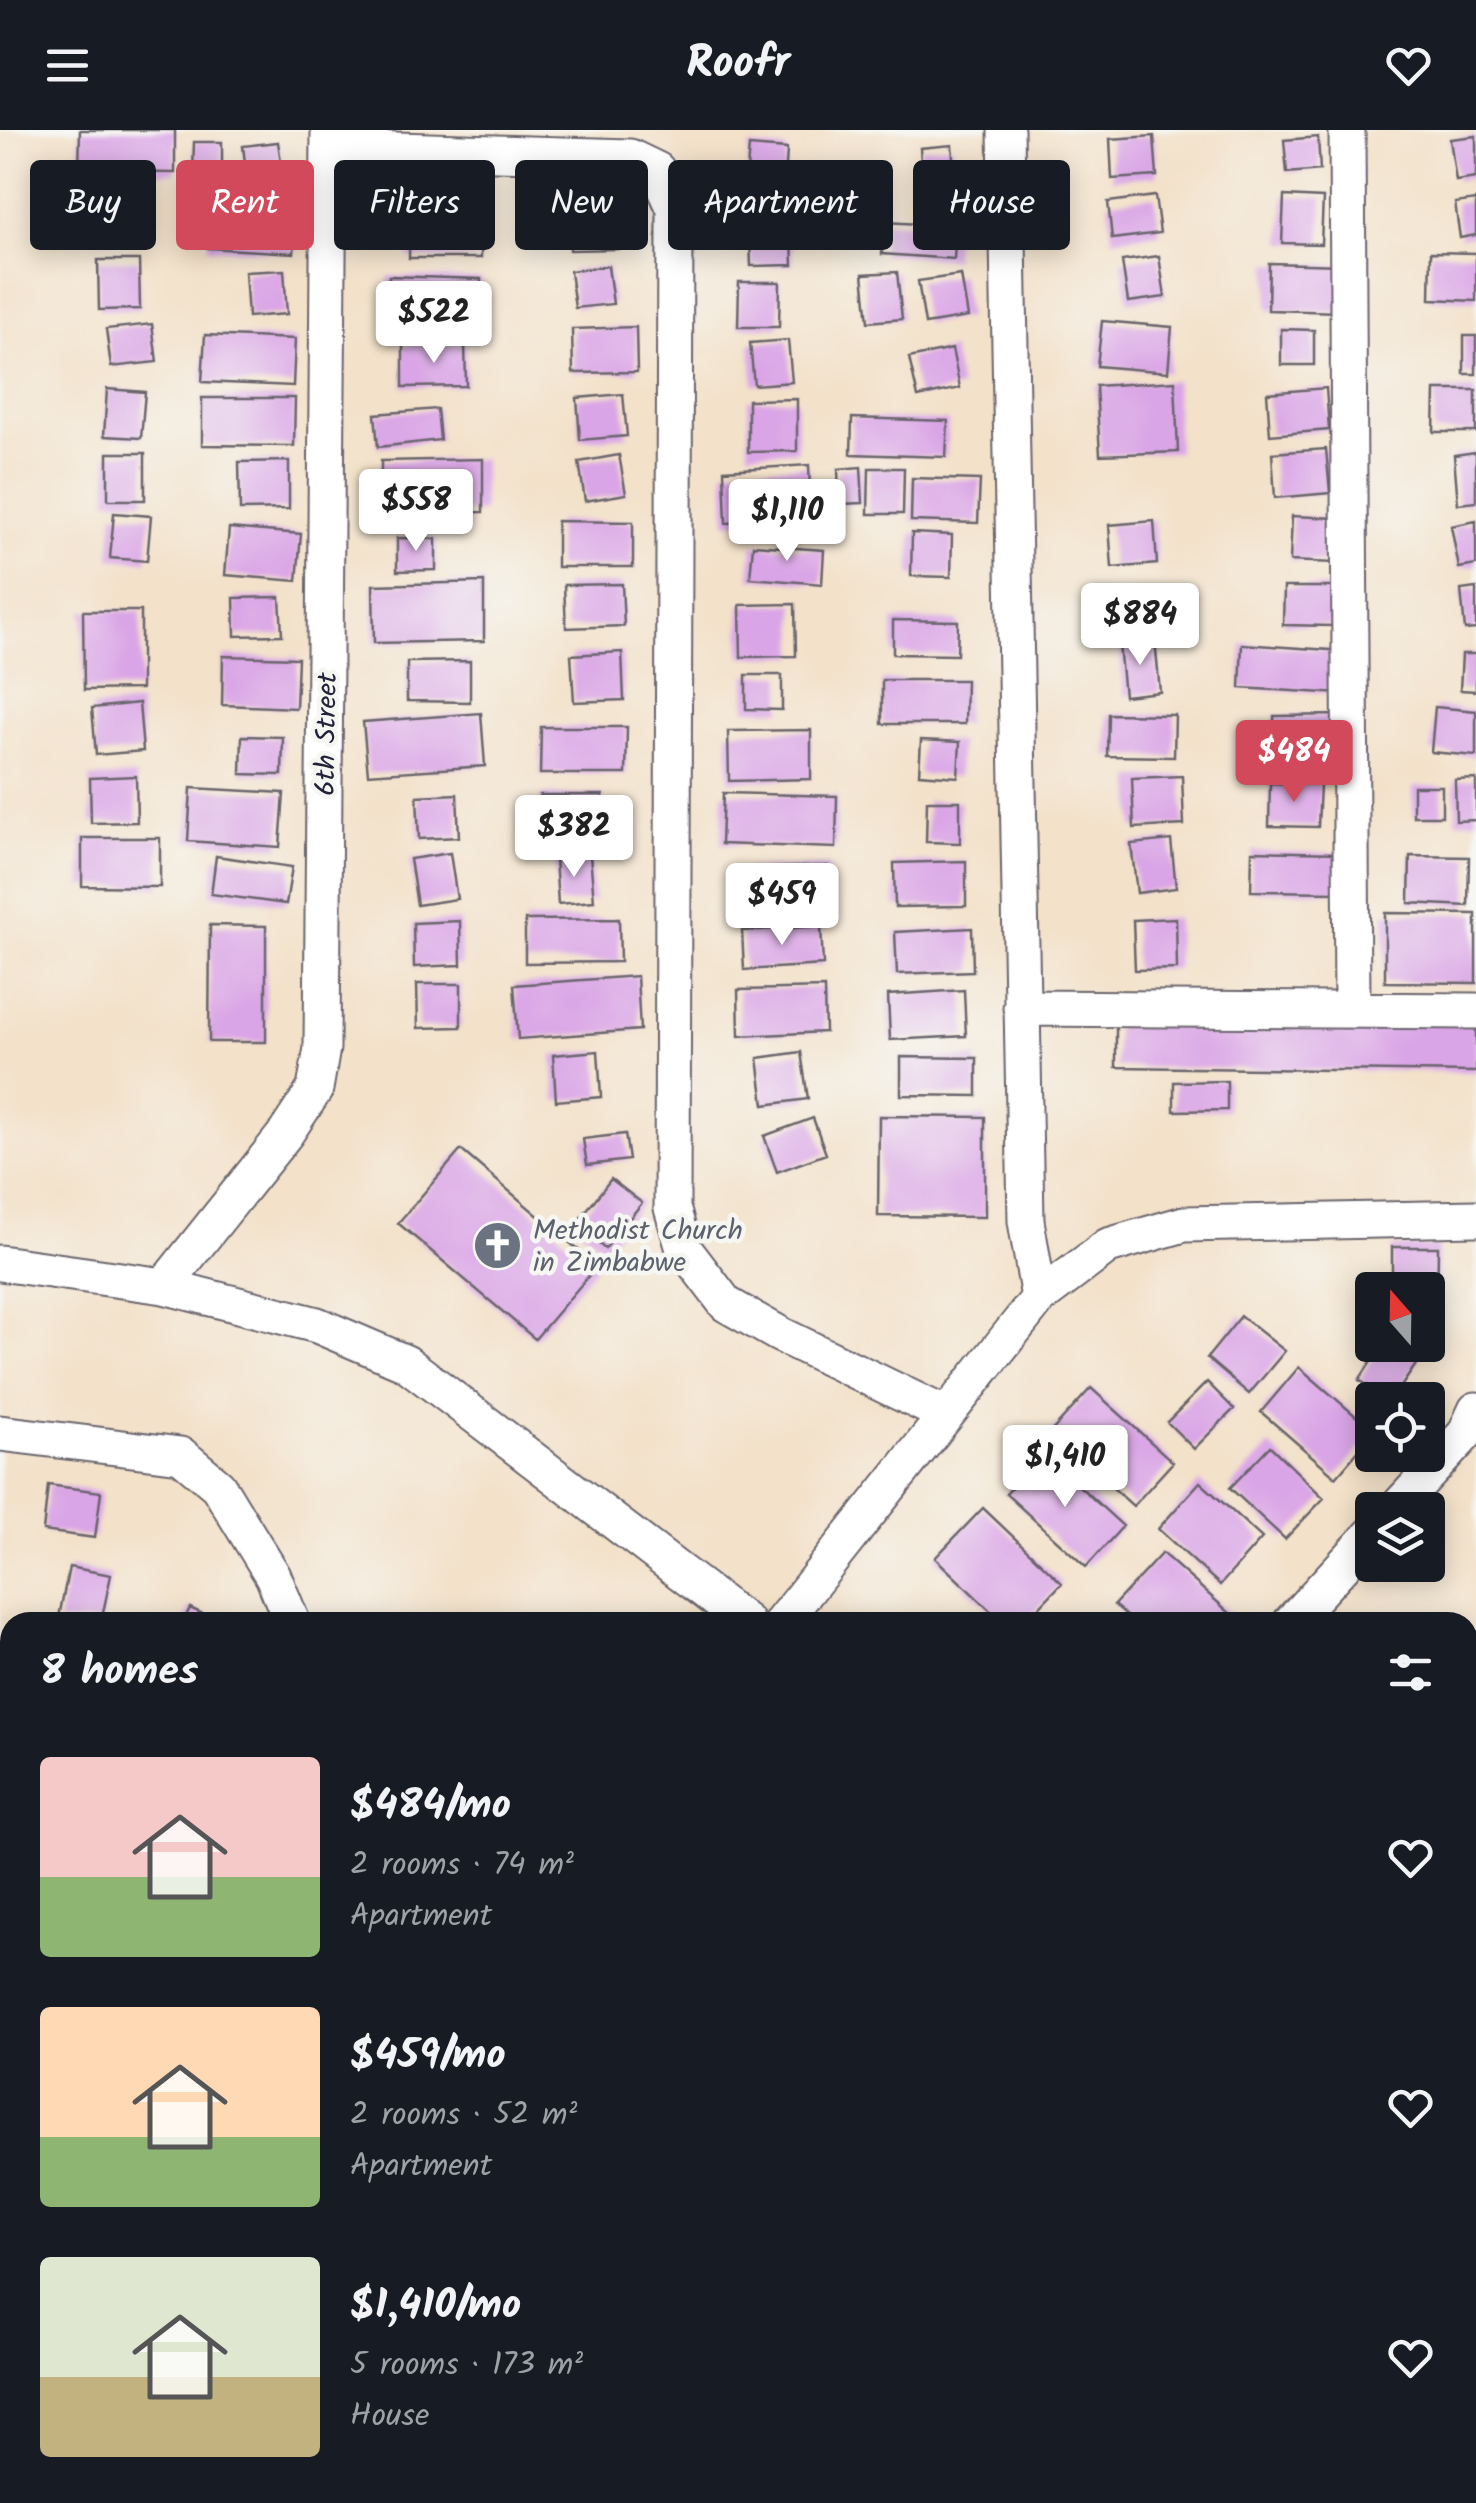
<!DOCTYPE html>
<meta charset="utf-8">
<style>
:root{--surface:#171b24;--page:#242831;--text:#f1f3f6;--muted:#9ea1a6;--accent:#d1495b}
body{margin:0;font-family:Kalam,sans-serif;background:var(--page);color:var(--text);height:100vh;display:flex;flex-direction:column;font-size:38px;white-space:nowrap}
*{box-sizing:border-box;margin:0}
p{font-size:32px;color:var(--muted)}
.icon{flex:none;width:55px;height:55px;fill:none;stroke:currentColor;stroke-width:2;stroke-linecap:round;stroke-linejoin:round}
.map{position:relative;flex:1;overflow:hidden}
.side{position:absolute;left:0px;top:1482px;width:1478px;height:892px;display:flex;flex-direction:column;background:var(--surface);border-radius:30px 30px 0 0;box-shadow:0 5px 25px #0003}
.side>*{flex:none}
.top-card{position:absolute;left:30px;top:30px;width:1418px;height:90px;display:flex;gap:20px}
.needle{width:65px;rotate:340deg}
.fabs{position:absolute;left:1355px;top:1142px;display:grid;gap:20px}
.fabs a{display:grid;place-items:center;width:90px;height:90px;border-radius:10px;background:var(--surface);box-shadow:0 5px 25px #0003;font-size:50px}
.price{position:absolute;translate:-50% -85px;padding:0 22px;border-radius:10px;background:#fff;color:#222;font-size:32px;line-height:65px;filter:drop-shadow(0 2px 5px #0008)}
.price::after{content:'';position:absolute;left:50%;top:60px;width:30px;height:22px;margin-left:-15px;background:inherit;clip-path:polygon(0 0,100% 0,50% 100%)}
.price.current{background:var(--accent);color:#fff}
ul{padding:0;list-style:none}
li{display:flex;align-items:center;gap:30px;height:250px;padding:0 40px}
li span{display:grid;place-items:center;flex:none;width:280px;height:200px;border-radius:10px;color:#555}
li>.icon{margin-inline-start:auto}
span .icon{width:120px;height:120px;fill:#fffc;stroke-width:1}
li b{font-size:42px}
h2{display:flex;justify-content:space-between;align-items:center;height:120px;padding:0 40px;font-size:42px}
.tag{padding:0 35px;border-radius:10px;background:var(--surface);box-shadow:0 5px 25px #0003;font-size:35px;line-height:90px}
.tag.current{background:var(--accent);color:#fff}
header{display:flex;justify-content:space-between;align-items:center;height:130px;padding:0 40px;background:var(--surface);font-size:45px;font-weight:600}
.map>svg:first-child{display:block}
.building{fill:#daa5e6}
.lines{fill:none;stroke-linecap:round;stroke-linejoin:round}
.minor-casing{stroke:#6b656d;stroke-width:39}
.minor{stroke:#fff;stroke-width:35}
.labels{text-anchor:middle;stroke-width:9;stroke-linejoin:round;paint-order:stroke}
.street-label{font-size:28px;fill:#22223b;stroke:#f6f6f2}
.worship-label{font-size:28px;fill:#5b616d;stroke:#f6f6f2;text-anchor:start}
</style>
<header><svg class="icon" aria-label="menu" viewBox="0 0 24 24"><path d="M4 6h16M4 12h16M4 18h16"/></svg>Roofr<svg class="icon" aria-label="heart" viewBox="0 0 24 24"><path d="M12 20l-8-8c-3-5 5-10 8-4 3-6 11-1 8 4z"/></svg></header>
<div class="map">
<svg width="1476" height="2373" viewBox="0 0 1476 2373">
<rect width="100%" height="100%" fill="#f6f6f2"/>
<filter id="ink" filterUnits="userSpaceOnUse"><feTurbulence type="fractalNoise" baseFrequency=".01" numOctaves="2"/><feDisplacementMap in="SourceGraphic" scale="20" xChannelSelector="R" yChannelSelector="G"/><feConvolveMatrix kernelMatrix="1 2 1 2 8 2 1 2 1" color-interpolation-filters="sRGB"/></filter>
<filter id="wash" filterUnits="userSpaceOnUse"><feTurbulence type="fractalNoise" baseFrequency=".0048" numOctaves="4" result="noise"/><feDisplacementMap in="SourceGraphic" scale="40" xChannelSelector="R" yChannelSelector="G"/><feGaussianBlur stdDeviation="2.25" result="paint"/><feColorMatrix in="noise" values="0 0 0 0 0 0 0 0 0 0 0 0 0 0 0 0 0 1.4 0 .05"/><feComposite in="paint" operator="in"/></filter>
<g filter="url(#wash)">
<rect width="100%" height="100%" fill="#f3e1c9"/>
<g id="blocks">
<path class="building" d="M80,0h95v43l-96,-1z
M1154,6l3,40 -45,3 -2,-40z
M1476,6v42l-20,3 -6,-42z
M1318,7l2,33 -33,3 -3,-33z
M194,12h28v30h-29z
M278,12l6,41 -36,5 -5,-42z
M952,15l4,49 -32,4 -4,-50z
M749,16l38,3 -3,48 -39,-2z
M96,62h54v47h-54z
M1155,66l5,37 -48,6 -4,-37z
M1284,66l39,2 -2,46 -39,-1z
M410,70h72l-1,58h-72z
M1476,70v35l-16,3 -5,-35z
M618,74l1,45 -49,1 -1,-45z
M210,75l87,4 -3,44 -86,-5z
M791,85l2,50 -42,1 -2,-50z
M884,92l72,4 -2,33 -72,-5z
M1431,122l45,1v48l-46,-2z
M1159,126l6,41 -37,5 -6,-41z
M98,130h41l1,49 -41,1z
M1269,133l73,2 -1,47 -73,-2z
M608,136l5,38 -38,4 -5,-37z
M284,140l3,44 -39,3 -3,-45z
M897,142l5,47 -34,3 -5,-48z
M961,145l7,42 -43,7 -7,-43z
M389,146l92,3 -1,47 -92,-2z
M739,152h41l-1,45h-41z
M1102,191l70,6 -4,45 -71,-6z
M152,194l5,38 -46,5 -5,-38z
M636,197l1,45 -64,1 -1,-44z
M1281,199l33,1v35h-33z
M205,205l90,4 -2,47 -91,-4z
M1464,206h12v38h-12z
M788,210l4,42 -38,3 -4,-42z
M465,214l1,42 -63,1v-42z
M952,219l8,39 -42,9 -9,-39z
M1175,251l3,71 -78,3 -4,-69z
M1326,258l3,42 -59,5 -3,-42z
M107,259l38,3 -4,46 -37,-2z
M1435,260h41v42h-42z
M623,264l4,42 -47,4 -3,-42z
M202,268h93l-1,48 -92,-1z
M797,269v52l-49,1v-52z
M437,279l3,31 -62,7 -3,-33z
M852,288l96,3 -2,36 -95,-3z
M1326,319l4,44 -55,5 -3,-45z
M1476,322v50l-18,2 -4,-49z
M108,323h37v47h-37z
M619,325l7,39 -41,7 -6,-39z
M483,329v53l-102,1v-52z
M289,331v48l-49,1 -1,-48z
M809,335l2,54 -85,4 -2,-53z
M861,337l2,36 -24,1 -1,-35z
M869,338h35l-1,46h-35z
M912,348l68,2 -2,43 -67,-2z
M114,383l37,3 -4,45 -37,-3z
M1292,386l44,2 -2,45 -44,-2z
M557,391l76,1v45h-76z
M1154,391l3,43 -45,4 -3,-43z
M1476,391v44l-17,3 -8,-42z
M229,398l72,6 -4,47 -72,-6z
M912,403l40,2 -1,42 -40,-1z
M397,408l39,1v31l-39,1z
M753,415l71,5 -2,34 -72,-6z
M484,452v59l-110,2 -1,-58z
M622,454l2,42 -58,2 -2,-43z
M1284,457h49l-1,39 -49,-1z
M1476,458v41l-11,1 -4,-40z
M280,467l2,38 -47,1 -1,-38z
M795,474l1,52 -55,1 -1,-52z
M83,481h58v78l-57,1z
M893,490l65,1 -1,34 -64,-1z
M1155,510l5,52 -36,4 -5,-52z
M1242,514l103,7 -3,43 -102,-6z
M622,522l2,48 -50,2 -3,-47z
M1462,524h14v37l-16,-1z
M223,526l75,2 -2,50 -74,-3z
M470,531v41l-63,-1v-39z
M746,545h36v35l-36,-1z
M882,550h84l-1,44h-83z
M139,573l4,48 -47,4 -4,-47z
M1435,577l41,4v45l-45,-4z
M481,583l4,53 -117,8 -5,-52z
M1108,584l67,1 -1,42 -67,-1z
M1338,585l1,45 -64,1 -1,-45z
M541,597h86l-1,47h-86z
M811,600v49l-82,2 -1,-50z
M242,606l41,1 -1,38 -41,-1z
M921,610l39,2 -2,35 -39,-3z
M136,646l1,46 -46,1 -1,-45z
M1182,646l2,49 -50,3 -2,-50z
M1476,649v41l-20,1 -1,-41z
M1270,653l50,2 -2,42 -49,-1z
M1413,656h29v30h-29z
M191,658l93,5 -4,54 -92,-6z
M723,663l114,3 -1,52 -115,-4z
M457,664l2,43 -40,2 -2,-43z
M540,665h63v45h-62z
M927,671h33v42l-34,-1z
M82,708h78v49l-78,-1z
M1171,710l5,48 -39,5 -6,-49z
M1252,721l87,2 -1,39 -87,-1z
M450,723l7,46 -40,6 -7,-46z
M590,725l4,46 -36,3 -3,-46z
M216,726l76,11 -6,37 -75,-10z
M1410,726l59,1 -1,49 -59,-3z
M966,731v45l-71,1 -1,-44z
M828,736l2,42 -83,2 -1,-41z
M1385,783l91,1v69l-91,-1z
M1176,788l1,51 -42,1 -2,-50z
M619,789l1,43 -95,1v-43z
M460,791l1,44 -47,2 -1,-44z
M210,795l56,1v116h-57z
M821,796l2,39 -79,5 -2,-39z
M972,798l1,43 -76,3 -2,-42z
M637,846l3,54 -122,9 -4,-54z
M417,854h44v43l-43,1z
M824,858l1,44 -86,4 -1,-46z
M964,860l2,46 -76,4 -2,-45z
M1116,889l360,4v49l-360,-5z
M598,921l3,46 -45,4 -3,-46z
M801,922l7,47 -44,6 -6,-47z
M901,927l76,1v38l-76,-1z
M1227,951v29l-53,1v-29z
M879,986l106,1v100l-107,-1z
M813,988l13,36 -49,18 -13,-36z
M625,1004l4,26 -42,5 -4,-26z
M461,1020l136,116 -62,73 -137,-116z
M611,1049l31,24 -37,46 -30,-24z
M1392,1117h46l-1,75h-9v-32h-36z
M1241,1186l44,35 -36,43 -42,-36z
M1382,1215h21l18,12 -29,43 -33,-20z
M1299,1237l73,63v5l-36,42 -75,-65z
M1207,1252l27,27 -40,40 -27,-27z
M1091,1258l82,74 -40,44 -82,-74z
M1270,1316l54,52 -39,41 -55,-51z
M1044,1324l79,72 -37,41 -80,-73z
M1200,1352l62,56 -42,47 -62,-56z
M48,1355l53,7 -6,46 -52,-7z
M983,1378l79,75 -37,39h-23l-67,-64z
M1162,1423l78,69h-107l-19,-17z
M69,1437l42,8 -10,47h-43z
M190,1478l30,14h-37z
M0,1744h10v71l-10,-1z
M10,1839v40l-5,1 -5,-40z
M0,2072l10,1v53l-10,-1z
M0,2150l10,1v54l-10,-1z
M0,2230h10v69l-10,-1z
M0,2311l10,1v36h-10z
M250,2365h59l-1,8h-59z
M442,2365h73l-1,8 -72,-5z
M575,2365h43l-1,8h-42z
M879,2365h55l-2,8h-55z
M1043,2365h56l1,8h-56z"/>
</g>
</g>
<g filter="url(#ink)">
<use href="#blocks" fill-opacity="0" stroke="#6b656d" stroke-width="2.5"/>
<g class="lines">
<defs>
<path id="minor" d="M1006,0l20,1091 13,77
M1347,0l5,878
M330,18l300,9 27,13 18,39 -3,999 12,41 42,55 53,30 165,80
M1021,878l455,3
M0,1133l164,23 153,39 89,38 340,259
M164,1156l122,-153 29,-44 7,-41 7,-918
M0,1303l181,22 37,31 55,90 19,46
M1395,1380l70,-76 11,-24
M782,1492l257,-324 69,-52 76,-22 292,-6
M1291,1492l81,-88
M1468,1952l8,3
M726,2373l1,-8"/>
</defs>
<use href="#minor" class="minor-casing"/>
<use href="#minor" class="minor"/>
</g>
</g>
<defs>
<symbol id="church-disc" viewBox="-11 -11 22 22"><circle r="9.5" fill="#6b7280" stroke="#f6f6f2"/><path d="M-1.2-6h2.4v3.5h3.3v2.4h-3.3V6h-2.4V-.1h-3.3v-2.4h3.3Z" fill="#fff"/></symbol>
</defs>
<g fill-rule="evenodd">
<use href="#church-disc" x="470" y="1088" width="55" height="55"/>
</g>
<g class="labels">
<g class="street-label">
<text transform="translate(325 604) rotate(-89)" y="10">6th Street</text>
</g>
<g class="worship-label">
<text x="533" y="1109">Methodist Church<tspan x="533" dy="32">in Zimbabwe</tspan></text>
</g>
</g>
</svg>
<div class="fabs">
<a><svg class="needle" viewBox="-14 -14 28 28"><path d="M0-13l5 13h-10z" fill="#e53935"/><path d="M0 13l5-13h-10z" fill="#9ea1a6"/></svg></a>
<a><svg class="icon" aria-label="locate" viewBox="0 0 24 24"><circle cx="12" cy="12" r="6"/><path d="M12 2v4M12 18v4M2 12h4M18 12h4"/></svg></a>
<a><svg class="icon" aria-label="layers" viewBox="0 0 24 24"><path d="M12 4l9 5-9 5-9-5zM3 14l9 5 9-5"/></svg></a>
</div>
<b class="price" style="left:434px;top:236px">$522</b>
<b class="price" style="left:416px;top:424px">$558</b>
<b class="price" style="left:787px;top:434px">$1,110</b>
<b class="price" style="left:1140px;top:538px">$884</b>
<b class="price current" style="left:1294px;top:675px">$484</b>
<b class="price" style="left:574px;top:750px">$382</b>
<b class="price" style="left:782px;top:818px">$459</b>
<b class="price" style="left:1065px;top:1380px">$1,410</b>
<div class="top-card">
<a class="tag">Buy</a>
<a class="tag current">Rent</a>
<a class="tag">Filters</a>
<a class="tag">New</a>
<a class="tag">Apartment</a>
<a class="tag">House</a>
</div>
<section class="side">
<h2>8 homes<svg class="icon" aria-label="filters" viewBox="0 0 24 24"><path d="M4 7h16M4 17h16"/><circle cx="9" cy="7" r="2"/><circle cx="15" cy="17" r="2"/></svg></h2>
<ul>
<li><span style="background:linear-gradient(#f6c9c9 60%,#8fb573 0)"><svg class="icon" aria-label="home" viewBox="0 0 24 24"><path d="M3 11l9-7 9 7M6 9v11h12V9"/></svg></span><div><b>$484/mo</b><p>2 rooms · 74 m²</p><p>Apartment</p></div><svg class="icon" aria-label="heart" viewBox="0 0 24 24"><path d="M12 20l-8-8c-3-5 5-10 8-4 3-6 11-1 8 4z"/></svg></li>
<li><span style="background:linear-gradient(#ffd9b3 65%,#8fb573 0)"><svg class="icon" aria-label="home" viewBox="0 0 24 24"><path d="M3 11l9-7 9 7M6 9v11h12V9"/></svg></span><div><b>$459/mo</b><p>2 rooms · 52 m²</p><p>Apartment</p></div><svg class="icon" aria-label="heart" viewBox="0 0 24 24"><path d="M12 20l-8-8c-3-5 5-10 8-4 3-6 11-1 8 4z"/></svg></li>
<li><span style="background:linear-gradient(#dfe7d0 60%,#c2b280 0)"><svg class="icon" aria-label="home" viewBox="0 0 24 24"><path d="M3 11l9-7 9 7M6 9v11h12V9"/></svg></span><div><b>$1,410/mo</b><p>5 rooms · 173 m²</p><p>House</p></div><svg class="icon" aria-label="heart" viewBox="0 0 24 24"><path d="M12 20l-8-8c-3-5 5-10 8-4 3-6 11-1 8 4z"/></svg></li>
</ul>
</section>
</div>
